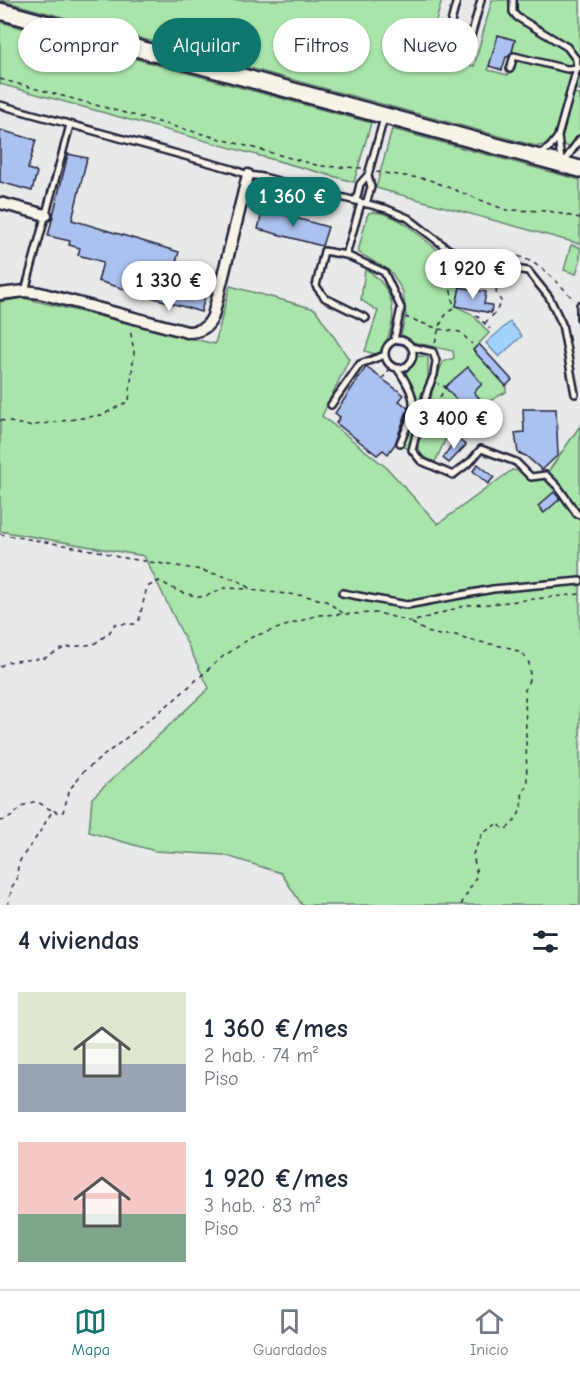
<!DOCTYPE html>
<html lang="es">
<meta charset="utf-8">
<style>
:root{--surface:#fff;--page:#f6f6f7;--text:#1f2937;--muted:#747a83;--line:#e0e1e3;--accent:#0f766e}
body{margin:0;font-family:"Comic Neue",sans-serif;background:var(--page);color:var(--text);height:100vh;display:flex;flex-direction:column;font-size:22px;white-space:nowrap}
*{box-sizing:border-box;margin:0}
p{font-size:20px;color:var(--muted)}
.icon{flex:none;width:33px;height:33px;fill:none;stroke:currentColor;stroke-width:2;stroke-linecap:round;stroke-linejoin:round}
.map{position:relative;height:905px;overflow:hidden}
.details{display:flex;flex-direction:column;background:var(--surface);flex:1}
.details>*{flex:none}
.banner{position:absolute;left:18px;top:18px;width:544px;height:54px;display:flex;gap:12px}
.price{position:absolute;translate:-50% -51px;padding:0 14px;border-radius:21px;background:#fff;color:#222;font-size:20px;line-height:39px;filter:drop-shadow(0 2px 3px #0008)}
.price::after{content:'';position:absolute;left:50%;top:36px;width:18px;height:14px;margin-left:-9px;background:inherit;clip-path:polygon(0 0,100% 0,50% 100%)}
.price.on{background:var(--accent);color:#fff}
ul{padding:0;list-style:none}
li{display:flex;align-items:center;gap:18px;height:150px;padding:0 18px}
li span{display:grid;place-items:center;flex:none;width:168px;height:120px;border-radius:0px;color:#555}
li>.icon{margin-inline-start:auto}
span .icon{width:72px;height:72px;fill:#fffc;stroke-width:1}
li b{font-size:26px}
h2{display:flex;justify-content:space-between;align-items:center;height:72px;padding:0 18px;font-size:26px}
.pill{padding:0 21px;border-radius:27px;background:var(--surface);box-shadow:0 2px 4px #0004;font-size:21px;line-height:54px}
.pill.on{background:var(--accent);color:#fff}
.tabs{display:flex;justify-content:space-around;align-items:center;height:84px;border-top:2px solid var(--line);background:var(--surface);font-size:16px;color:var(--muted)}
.tabs a{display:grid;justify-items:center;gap:3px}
.tabs .on{color:var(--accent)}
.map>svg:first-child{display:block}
.green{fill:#a9e5aa;stroke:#668472;stroke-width:1.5;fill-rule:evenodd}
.water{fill:#a1d3fe;stroke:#6e8cb0;stroke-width:1.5}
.building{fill:#abc1ef;stroke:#22223b;stroke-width:1.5}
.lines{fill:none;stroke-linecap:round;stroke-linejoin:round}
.lane-casing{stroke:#22223b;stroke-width:10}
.street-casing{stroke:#22223b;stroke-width:15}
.secondary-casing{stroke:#22223b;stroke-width:20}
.path{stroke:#22223b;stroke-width:1.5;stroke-dasharray:4.5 4.5;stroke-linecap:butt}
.lane{stroke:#f7f3e8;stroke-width:5}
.street{stroke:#f7f3e8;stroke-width:10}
.secondary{stroke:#f7f3e8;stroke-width:15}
</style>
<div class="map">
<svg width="580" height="905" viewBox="0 0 580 905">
<rect width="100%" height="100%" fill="#e8e9e9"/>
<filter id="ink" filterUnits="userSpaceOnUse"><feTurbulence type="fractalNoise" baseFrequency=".0167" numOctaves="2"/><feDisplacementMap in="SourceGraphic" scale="12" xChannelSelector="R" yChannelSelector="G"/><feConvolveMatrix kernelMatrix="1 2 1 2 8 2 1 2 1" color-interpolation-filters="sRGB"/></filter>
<g filter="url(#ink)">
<path class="green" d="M0,0h442l-15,53 47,13 18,-66h88v90l-8,-2 -1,4 9,3v45l-5,8 -17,-4v-6l-5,5c-7,-1 -10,4 -17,3zM498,36l17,4 -4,16 3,1 -6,18 -20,-5z
M0,22l371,101 -17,59 -354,-98z
M392,129l188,51v64l-204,-56z
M373,212c29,2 47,26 69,41 6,3 12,5 18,7v27l-4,19 16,8 17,19 -16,17 33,36v6l-52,29 -19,41 -13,-6 -6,-14 5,-4 14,-57 8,-19 11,-4 -1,-7 -40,-9 -12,-8 5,-19 -3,-23 -11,-19 -34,-21 9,-36 2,-3z
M571,245l9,2v14l-4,13 -12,-4z
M365,269c7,3 10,7 15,12 20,22 14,52 -2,74l-13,-4 13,-40 -17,-11z
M230,286l85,23 34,50 -27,57 65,52 51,56 74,-54 34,5 34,-49v479h-278l-21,-32 -57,-18 -69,-4 -66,-19 3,-34 117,-110 -65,-132 -144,-25v-229l23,-4 192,46z
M416,356l12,1v25l-7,12 -3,23 -10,31 -8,-1c15,-32 22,-40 6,-74z"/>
<path class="water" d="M510,322l12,14 -23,21 -13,-14z"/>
<path class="building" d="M498,35l17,5 -3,12 -4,5h-2l-4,13 -13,-4z
M0,130l36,10 -8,29 9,3 -5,19 -32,-9z
M68,154l19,4 -15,62 107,32 -10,33 36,11 -4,16 -103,-31 5,-19 -25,-7 2,-7 -11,-3 1,-4 -22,-5z
M263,209l65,18 -6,19 -64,-17z
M460,287l26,5 -2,12 8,1 -1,8 -35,-7z
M479,344l33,36 -6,6 -33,-36z
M366,367l38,28 -5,6 9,7 -13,36 -7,10 -5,-4 -6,5 -41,-32 4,-6 -5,-4z
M468,367l14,17 -8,8 6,7 -14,12 -21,-24z
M523,409h33l2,46 -16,15 -16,-14 -8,-3 -3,-20 9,-1z
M456,438l10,7 -17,18 -6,-5z
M478,464l16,13 -6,7 -15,-13z
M554,492l6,7 -16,14 -6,-7z"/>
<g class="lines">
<defs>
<path id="lane" d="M457,0l-13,48 22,6 15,-54
M513,0v12l4,5 50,30 9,12 1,9 -19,68 3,24
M510,69l4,-13 53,13 12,-1
M0,105l232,64 16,6 15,2 124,32 21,9 40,31 10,5 32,11 38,6 21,26 13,27 13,70
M540,154l10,-7 7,-9
M563,163l17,-24
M356,201l4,-17 8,-9 16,-57
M361,203l-15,52 38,17 17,36 -7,32
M366,204l5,-17 -3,-12
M346,255l-22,-4 -8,35 9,12 41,20
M25,291l45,-166
M580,305v13
M385 354a14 14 0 1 1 28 0a14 14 0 1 1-28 0Z
M411,347l22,5 3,9 -2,14 -6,14 -16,61 9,11 32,14 18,-14 10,-12 35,13 15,15 15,-2 12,12 19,27 3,1
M397,368c23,34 19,38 3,75
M331,405l29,-41 25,-9
M342,593l65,12 86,-16 87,-8"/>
<path id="street" d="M0,203l46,12
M0,294l25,-3 15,2 147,39c13,0 21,-4 26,-16l35,-141"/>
<path id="secondary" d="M0,11l580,158"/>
</defs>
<use href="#lane" class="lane-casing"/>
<use href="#street" class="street-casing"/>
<use href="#secondary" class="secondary-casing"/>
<path class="path" d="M0,79l320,87 42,2
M376,172l51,7 79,31 42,1 32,7
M503,258l1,-4c30,1 51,25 70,46
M476,315l14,14
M405,317l34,12 21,3 12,12
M485,323l11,-11 5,-11 -5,-9 4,-17
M435,343c4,-15 6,-26 18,-35 0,-15 -3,-24 -14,-33l-1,-13 3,-4 8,1
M382,379l7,-9
M430,414l9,1 1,-18 5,-8 -1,-3 -6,-2
M0,420l29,6 73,-11 27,-14 5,-49 -4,-23
M0,534l103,18 15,5 78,12 31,8 16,6 8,7 55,6 20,5 17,12
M412,623l15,9 12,3h17l9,4 46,9 12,6 6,9 1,14 -5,13 2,95 -5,7c2,15 -4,30 -18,38l-6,-7 -16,11 -9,20 4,21 -16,30
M0,667l6,-5 39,-4 19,-10 30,-4 15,-11 6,-9h20l4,-4 8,-33 12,-6 21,11 19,5 7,-1 18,-8 26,1
M0,821c15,-1 20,-19 35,-19 6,0 11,7 18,8
M8,905l4,-18 5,-8 1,-14 4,-8 16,-22 15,-25 5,3 5,-1 7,-23 13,-17 91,-72 47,-42 31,-21 66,-22 60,-2 34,9 55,-17 23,-1 90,-10"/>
<use href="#lane" class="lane"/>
<use href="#street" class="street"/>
<use href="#secondary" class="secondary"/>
</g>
</g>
</svg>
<b class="price on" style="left:293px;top:228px">1 360 €</b>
<b class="price" style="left:473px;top:300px">1 920 €</b>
<b class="price" style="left:169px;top:312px">1 330 €</b>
<b class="price" style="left:454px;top:450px">3 400 €</b>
<div class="banner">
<a class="pill">Comprar</a>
<a class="pill on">Alquilar</a>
<a class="pill">Filtros</a>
<a class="pill">Nuevo</a>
</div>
</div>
<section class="details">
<h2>4 viviendas<svg class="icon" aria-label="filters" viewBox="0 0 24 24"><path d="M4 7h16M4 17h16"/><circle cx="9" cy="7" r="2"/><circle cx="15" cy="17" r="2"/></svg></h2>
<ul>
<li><span style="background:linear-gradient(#dfe7d0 60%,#9aa5b1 0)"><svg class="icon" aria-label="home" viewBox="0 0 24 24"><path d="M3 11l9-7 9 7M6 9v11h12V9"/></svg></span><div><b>1 360 €/mes</b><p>2 hab. · 74 m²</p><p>Piso</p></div></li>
<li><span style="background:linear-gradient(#f6c9c9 60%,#7fa58c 0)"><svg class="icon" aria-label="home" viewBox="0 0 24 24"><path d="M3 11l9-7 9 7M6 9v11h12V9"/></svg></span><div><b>1 920 €/mes</b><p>3 hab. · 83 m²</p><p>Piso</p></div></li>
</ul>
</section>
<nav class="tabs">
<a class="on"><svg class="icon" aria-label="map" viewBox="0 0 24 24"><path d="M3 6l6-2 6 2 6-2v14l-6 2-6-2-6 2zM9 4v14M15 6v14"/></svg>Mapa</a>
<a><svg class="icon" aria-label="saved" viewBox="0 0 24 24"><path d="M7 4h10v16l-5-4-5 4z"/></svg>Guardados</a>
<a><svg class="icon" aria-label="home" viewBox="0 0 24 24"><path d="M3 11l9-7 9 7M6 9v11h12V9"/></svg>Inicio</a>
</nav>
